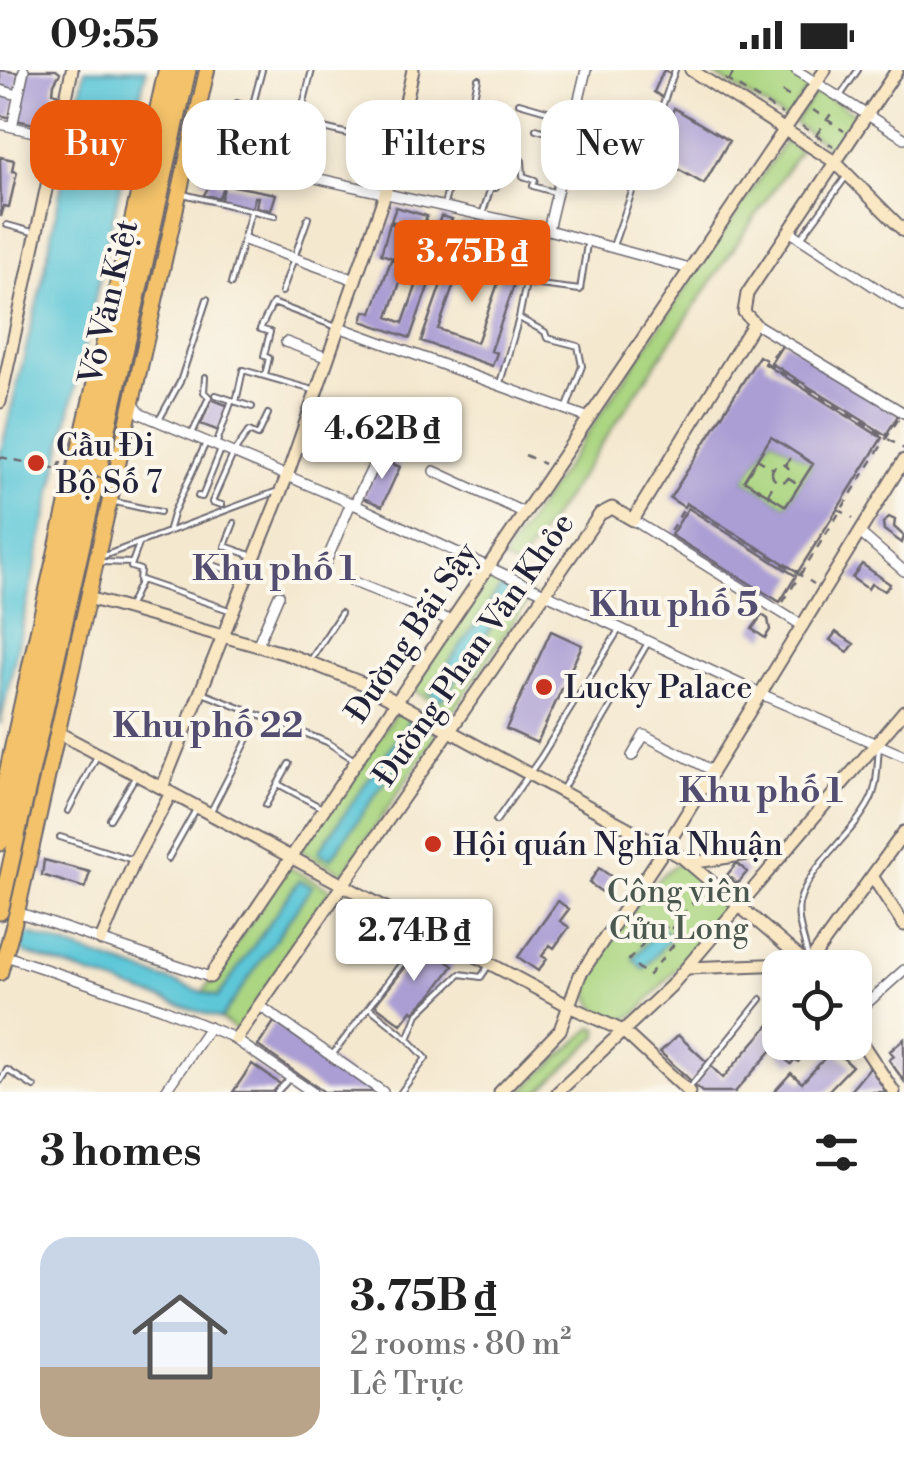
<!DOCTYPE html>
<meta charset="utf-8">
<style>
:root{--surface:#fff;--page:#f2f2f2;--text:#222;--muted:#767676;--accent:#ea580c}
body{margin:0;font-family:"Libre Bodoni",serif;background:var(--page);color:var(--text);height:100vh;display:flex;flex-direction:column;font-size:38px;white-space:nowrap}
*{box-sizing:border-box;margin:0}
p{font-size:32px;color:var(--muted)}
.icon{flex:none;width:55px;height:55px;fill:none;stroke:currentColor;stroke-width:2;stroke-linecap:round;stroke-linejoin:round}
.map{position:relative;height:1022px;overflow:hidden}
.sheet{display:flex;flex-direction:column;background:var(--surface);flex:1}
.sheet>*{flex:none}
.guide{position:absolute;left:30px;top:30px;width:845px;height:90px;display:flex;gap:20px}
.fabs{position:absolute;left:762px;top:880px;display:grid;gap:20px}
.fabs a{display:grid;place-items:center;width:110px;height:110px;border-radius:20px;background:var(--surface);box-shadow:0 5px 15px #0003;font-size:50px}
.price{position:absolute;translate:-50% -85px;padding:0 22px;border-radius:10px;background:#fff;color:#222;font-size:32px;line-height:65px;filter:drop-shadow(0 2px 5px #0008)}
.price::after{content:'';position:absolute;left:50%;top:60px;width:30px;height:22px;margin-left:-15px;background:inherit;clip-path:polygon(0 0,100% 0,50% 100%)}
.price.selected{background:var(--accent);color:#fff}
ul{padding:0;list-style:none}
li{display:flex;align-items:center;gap:30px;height:250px;padding:0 40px}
li span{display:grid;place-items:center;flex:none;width:280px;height:200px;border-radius:30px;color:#555}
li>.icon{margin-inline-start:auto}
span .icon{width:120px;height:120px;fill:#fffc;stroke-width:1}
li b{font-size:42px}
h2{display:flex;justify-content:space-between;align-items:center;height:120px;padding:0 40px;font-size:42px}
.tag{padding:0 35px;border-radius:30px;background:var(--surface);box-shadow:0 5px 15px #0003;font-size:35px;line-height:90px}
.tag.selected{background:var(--accent);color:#fff}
.status{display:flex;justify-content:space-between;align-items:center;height:70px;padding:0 50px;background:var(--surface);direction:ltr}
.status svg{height:28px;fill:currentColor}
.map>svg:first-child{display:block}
.green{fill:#acd682;stroke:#677c5e;stroke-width:2.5}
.water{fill:#5dc7d8;stroke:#40748a;stroke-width:2.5}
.building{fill:#aa9ed4;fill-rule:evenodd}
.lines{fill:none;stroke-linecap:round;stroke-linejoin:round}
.lane-casing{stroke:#6c676f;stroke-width:8}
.street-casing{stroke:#6c676f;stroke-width:12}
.secondary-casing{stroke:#6c676f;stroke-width:15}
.primary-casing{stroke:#6c676f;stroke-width:18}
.highway-casing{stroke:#6c676f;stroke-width:19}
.path{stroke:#6c676f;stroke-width:2.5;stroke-dasharray:8 8;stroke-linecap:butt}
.lane{stroke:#fff;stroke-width:4}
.street{stroke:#fff;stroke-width:9}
.secondary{stroke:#fae7c3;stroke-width:11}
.primary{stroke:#f3c26a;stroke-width:14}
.highway{stroke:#f3c26a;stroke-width:15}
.path-bridge{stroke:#6c676f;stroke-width:2.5;stroke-dasharray:8 8;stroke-linecap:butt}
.poi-dot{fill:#c8321e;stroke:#fbf7ec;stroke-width:4}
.labels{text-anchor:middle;stroke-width:8;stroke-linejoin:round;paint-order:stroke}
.street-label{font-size:32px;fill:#22223b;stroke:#fbf7ec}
.poi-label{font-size:32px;fill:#22223b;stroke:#fbf7ec;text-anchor:start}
.park-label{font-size:32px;fill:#4b5850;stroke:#fbf7ec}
.neighbourhood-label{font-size:35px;font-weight:bold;fill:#524d71;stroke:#fbf7ec}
</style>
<div class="status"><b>09:55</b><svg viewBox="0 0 49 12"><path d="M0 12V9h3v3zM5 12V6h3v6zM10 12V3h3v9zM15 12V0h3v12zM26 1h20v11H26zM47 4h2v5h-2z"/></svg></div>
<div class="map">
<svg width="904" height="1022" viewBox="0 0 904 1022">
<rect width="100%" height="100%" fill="#fbf7ec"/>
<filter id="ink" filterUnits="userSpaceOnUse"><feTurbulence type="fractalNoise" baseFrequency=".01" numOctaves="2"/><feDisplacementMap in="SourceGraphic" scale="20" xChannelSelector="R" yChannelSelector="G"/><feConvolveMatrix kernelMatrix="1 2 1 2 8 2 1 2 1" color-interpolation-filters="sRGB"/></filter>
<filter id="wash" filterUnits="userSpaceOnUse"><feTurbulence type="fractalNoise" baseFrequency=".0048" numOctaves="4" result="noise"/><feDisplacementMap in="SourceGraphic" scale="40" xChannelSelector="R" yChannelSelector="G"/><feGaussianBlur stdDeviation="2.25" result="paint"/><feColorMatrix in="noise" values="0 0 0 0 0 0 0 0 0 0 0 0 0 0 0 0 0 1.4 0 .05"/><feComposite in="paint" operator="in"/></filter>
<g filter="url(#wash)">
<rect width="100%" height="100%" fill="#f4e8cf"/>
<path class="green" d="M707,0h80l24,15 -24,35z
M817,20l43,27 -24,35 -42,-29z
M785,71l15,9 -282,418 -16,-8z
M771,367l42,27 -27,42 -42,-26z
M491,504l41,21 -80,118 -40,-24z
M397,641l41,23 -94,139 -44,-23z
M678,794l13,4 32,29v18l-84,96c-28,25 -59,-9 -48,-38 9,-22 66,-103 87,-109z
M288,797l44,23 -95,141 -16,-12 -3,-22 -15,-5z
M593,957l5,2v7l-59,56h-18z"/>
<path class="water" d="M85,0h61l-146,655v-270l42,-172z
M502,515l13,7 -73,108 -13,-8z
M410,649l13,7 -92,133 -13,-7z
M299,810l13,6 -91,133 -196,-66 -8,-9 2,-6 12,-4 187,63z
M660,857l11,10 -27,32 -11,-10z"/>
<g id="blocks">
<path class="building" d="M0,0l20,3 -5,19 -15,-4z
M27,0h29l4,3 -6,11 -1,8 5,2 -5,34 -37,-8z
M664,0l6,3v5l-7,20 -9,-6z
M0,22l17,5 -6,21 -11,-3z
M674,38l55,33 -25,43 -47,-27z
M0,87l14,3 -2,11 5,1 -8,35 -5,-1 -3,11z
M204,97l22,5 -1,6 -7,-1 -1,6 59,11 -5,16 -15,-3 2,-10h-3l-4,14 -31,-8 4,-15 -6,10 -14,-3 6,-11 -9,-6z
M396,137l31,9 -5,14 -31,-9z
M441,146l11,3 -42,119 -48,-17 3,-10 7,2 19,-53 15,5 -18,52 15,6z
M463,152l12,4 -37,103 39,14 33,-94 15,5 -34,97 6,2 -5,13 -71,-25z
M390,153l42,14 -11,31 -40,-14z
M785,271l114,73 -13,21 -115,-72z
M759,286l7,4 -1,4 117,74 -84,134 -112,-69 -2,4 -14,-9zM771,367l42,27 -27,42 -42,-26z
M211,329l18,7 -10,25 -18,-7z
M381,389l19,8 -18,39 -19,-8z
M688,438l108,68 -16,26 -109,-67z
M889,447l6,3 -1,7 10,9 -2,7 -18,-13 -1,-7z
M862,494l28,20 -5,7 -14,-7 -3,5 -16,-11z
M762,545l6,4 2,11 -5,8 -13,-9z
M551,561l31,14 -45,98 -31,-14z
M836,562l18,12 -6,8 -18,-12z
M44,790l46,12 -5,16 -43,-13z
M737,793l10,9 -10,12 -10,-9z
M599,798l13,9 -10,15 -13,-9z
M558,831l11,8 -9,12 9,6 -15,21 -4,-3 -8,11 5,3 -9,12 -20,-14z
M424,874l29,22 -21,28 -18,18 -2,-2 -11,14 -26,-19z
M780,942v29l-45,51h-33l-8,-7 16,-20 13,13z
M274,952l101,70h-51l-66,-46z
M678,965l30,28 -16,19 -32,-30z
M904,969v42l-15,-21 5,-4 -4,-5z
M783,972h32l-17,20 -3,-3 -4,5 -12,-10z
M833,979l19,17 -25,26h-53l17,-19 11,10z
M252,994l28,20 -7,8h-40z
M870,997l16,25h-37l7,-8z"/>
</g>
</g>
<g filter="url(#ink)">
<use href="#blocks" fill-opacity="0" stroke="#6c676f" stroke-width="2.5"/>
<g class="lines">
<defs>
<path id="lane" d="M841,25l17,-25
M519,33l56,16
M298,52l93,22
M536,59l34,10
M223,88l14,-55 15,5 10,-38
M499,94l5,2 5,-11 13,6 1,15 12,4 -2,6 24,7
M286,102l26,-102
M491,117l5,1 4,-11
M183,124l92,22
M444,134c12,-42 25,-82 34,-125
M482,145l9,-28 -3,-1 11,-22 -2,-7 -5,-3 7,-17
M7,155l29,8
M801,168l45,-61
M613,176l62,-176
M523,213l57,7 7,-46
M231,214l20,-72
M282,222l26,-74
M519,248l26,14 2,6 31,8 4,20 -16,44
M265,305l4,-17 -5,-2 6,-24 -10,-3 13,-26 61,23
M500,313l19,-65 18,-91
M216,325l36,12
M236,332l7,-32 70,20
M159,350l21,-38 27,-83
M192,364l17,-37 -5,-5 1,-15
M216,375l16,-45
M198,426l4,1 18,-45
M115,432l45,10
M222,435l-10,-3 22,-50 15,-21 9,4 10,-21
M234,453l-9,23 25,9
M168,462l6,-21 31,-66
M101,487l174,-65
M101,492l31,1 -1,4 9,3 -1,10
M204,492l38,13
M132,493l7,-19
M129,536l12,-26 88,30
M310,591l31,-48
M205,624l122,48 29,19
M278,714l44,24
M563,718l86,-147
M266,735l23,-41
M68,741l28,-53
M211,741l39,-76
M110,749l24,-40
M496,751l45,-64 79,-129
M60,767l70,22
M168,789l27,-48
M808,888c-3,-17 -12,-37 -9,-54 8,-37 54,-69 71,-103 8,-15 7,-36 9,-53
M369,937l39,32
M333,984l91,-120
M0,1011l7,-11 27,17
M690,1017l71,-88
M277,1022l14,-15
M401,1022l25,-34 -18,-19 10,-25 42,-40 21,3 6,-9"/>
<path id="street" d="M796,0l108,68
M0,20l18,5
M0,54l55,13
M12,57l12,-57
M192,68l11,15 345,77 142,39
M548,160l38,-160
M789,161l115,75
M245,170l110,40
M754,253l150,90
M339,257l250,91
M286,272l42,16
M133,333l8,11 210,89 410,191 143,62
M434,401l91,42
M354,435l33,-67 9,4 5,-10
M633,450l170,106
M859,462l45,39
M321,504l30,-71
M351,511l101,40
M257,576l22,-51
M632,686l12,-21 69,36
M17,842l193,65
M6,886l155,52 69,28 82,56
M260,936l123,86
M855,944l49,-44
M165,1022l44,-65"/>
<path id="secondary" d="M691,0l144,92 69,69
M0,332l72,-332
M88,528l202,57 72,28 321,175 129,110
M57,662l512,274 54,25 66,61
M162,718l125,-312 98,-282 28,-124
M690,793l98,-15
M872,806l32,49
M101,870l34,-80 36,-67
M688,898l121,-5 95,-131
M210,907l615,-907
M855,963l39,59
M236,969l364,-525 12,-6 21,12 121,-197 -10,-11 3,-18 150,-224
M500,1022l60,-62 20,-55 86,-128 238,-387
M558,1022l113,-106 233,-275"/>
<path id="primary" d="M0,735c51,-246 112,-490 166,-735
M0,903l17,-61 190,-842"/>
<path id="highway" d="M0,773l174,-773
M0,842l188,-842"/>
</defs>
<use href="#lane" class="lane-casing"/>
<use href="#street" class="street-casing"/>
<use href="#secondary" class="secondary-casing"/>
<use href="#primary" class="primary-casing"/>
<use href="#highway" class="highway-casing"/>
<path class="path" d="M725,9l57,35
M729,11l6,-11
M782,22l13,8
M813,40l31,21
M802,56l31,20
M817,64l18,-26
M778,280l-11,13 137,86
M525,385l19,9
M757,389l15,9
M772 403a9 9 0 1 1 18 0a9 9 0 1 1-18 0Z
M786,395l8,-13
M58,399l4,-9
M789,408l10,7
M768,424l7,-12
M838,439l15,9
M670,461l17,-27 127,80
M783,532l116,-184
M661,853l18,15 -31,38 -19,-16z
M671,859l33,-40"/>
<use href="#lane" class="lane"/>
<use href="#street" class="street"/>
<use href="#secondary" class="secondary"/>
<use href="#primary" class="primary"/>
<use href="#highway" class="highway"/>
<path class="path-bridge" d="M0,387l111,23"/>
</g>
</g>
<g class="poi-dot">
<circle cx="36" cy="393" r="10"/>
<circle cx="544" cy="617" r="10"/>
<circle cx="433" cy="774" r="10"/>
</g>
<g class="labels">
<g class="street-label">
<text transform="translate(108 232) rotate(-77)" y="11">Võ Văn Kiệt</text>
<text transform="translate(411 562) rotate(-56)" y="11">Đường Bãi Sậy</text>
<text transform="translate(473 579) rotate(-55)" y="11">Đường Phan Văn Khỏe</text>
</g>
<g class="poi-label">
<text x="56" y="386">Cầu Đi<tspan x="56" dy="37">Bộ Số 7</tspan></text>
<text x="564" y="628">Lucky Palace</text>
<text x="453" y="785">Hội quán Nghĩa Nhuận</text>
</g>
<g class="park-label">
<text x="679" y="832">Công viên<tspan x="679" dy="37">Cửu Long</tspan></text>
</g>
<g class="neighbourhood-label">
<text x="274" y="510">Khu phố 1</text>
<text x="674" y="546">Khu phố 5</text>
<text x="208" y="667">Khu phố 22</text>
<text x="761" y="732">Khu phố 1</text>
</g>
</g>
</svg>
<div class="fabs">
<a><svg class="icon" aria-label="locate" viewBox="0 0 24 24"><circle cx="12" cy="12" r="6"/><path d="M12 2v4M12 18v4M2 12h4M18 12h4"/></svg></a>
</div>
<b class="price selected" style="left:472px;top:235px">3.75B ₫</b>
<b class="price" style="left:382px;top:412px">4.62B ₫</b>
<b class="price" style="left:414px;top:914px">2.74B ₫</b>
<div class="guide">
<a class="tag selected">Buy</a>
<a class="tag">Rent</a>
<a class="tag">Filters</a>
<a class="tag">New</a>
</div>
</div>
<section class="sheet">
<h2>3 homes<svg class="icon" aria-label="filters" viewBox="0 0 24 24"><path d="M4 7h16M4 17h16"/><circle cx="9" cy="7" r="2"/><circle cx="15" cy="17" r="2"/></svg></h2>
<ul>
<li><span style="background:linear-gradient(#c9d6e8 65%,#b9a48a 0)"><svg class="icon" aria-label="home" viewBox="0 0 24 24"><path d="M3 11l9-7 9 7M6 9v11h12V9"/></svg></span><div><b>3.75B ₫</b><p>2 rooms · 80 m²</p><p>Lê Trực</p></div></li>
</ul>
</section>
